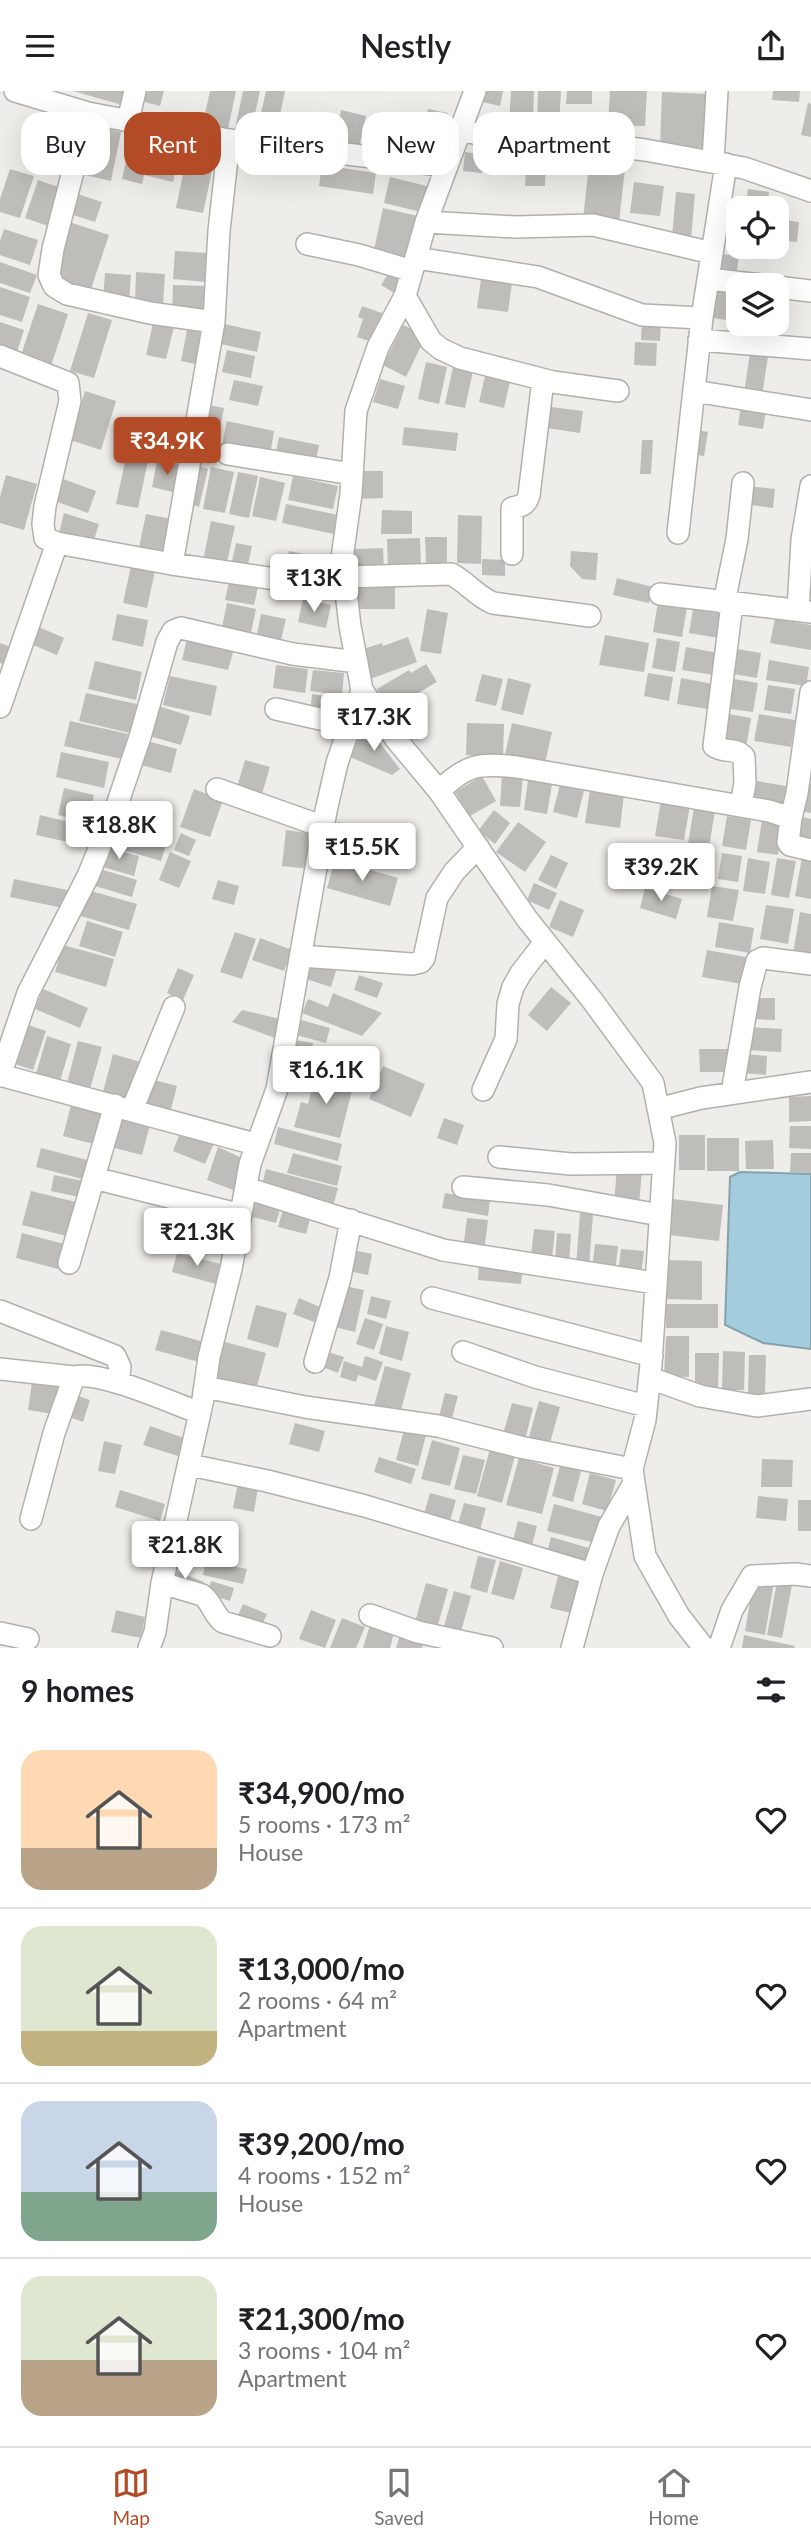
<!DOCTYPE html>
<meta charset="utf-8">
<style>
:root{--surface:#fff;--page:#f2f2f2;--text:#202124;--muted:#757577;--line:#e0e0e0;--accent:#b34c26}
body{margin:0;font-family:Lato,sans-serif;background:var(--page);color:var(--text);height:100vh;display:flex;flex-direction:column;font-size:26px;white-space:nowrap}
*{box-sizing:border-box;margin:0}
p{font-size:23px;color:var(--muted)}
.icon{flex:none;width:38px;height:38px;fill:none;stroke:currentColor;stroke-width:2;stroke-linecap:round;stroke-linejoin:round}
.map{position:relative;height:1557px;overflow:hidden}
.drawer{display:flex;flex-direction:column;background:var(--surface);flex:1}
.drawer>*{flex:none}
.banner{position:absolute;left:21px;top:21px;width:770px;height:63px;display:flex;gap:14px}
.buttons{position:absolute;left:726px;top:105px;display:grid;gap:14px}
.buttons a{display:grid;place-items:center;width:63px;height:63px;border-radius:14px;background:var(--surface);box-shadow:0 7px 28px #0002;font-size:35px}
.price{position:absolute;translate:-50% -60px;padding:0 16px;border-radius:7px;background:#fff;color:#222;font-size:23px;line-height:46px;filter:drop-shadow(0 2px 4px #0008)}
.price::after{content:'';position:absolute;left:50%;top:42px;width:21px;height:16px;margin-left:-10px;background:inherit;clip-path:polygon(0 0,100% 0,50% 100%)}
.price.on{background:var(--accent);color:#fff}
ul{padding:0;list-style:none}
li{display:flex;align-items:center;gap:21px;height:175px;padding:0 21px}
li+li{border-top:2px solid var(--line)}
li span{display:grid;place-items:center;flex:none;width:196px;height:140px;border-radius:21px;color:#555}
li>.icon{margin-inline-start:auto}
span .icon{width:84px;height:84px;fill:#fffc;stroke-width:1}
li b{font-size:30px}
h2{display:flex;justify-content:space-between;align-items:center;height:84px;padding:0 21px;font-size:30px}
.tag{padding:0 24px;border-radius:21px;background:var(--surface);box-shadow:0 7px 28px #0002;font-size:24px;line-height:63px}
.tag.on{background:var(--accent);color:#fff}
header{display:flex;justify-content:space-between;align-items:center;height:91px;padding:0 21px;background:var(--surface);font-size:32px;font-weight:600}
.tab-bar{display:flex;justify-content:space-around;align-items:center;height:98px;border-top:2px solid var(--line);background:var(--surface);font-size:19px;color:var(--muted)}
.tab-bar a{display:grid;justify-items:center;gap:4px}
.tab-bar .on{color:var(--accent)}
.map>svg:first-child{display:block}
.water{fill:#a3cddd;stroke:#84a2ac;stroke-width:2}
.building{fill:#bebdb9}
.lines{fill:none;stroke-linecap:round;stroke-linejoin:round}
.street-casing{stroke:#b1b1ac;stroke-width:24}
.street{stroke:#fff;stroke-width:21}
</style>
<header><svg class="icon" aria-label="menu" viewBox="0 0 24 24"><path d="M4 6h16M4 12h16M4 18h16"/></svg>Nestly<svg class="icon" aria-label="share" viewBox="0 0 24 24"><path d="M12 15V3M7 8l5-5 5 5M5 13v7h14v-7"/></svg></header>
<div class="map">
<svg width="811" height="1557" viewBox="0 0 811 1557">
<rect width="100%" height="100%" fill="#eeede9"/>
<path class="water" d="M740,1081l71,2v175l-48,-6 -38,-18 5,-148z"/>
<path class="building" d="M73,0h52l-3,14z
M143,0h21l-4,15 -19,-5z
M210,0h26l-8,38 -25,-6z
M243,0h17l-9,41 -16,-3z
M266,0h19l-10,48 -19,-4z
M481,0h22l-3,15 -22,-5z
M511,0h23l-1,33 -24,-1z
M538,0h23l-2,34 -22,-1z
M567,0h25v13h-26z
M610,0h37l-2,35 -37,-1z
M773,0h27l-1,11 -27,-2z
M662,1l47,2 -2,54 -47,-2z
M808,12l3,1v33l-10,-2z
M428,18l20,4 -8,35 -19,-4z
M341,19l25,6 -7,31 -24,-5z
M375,31l25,6 -6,24 -24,-5z
M406,33l13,1 -4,29 -13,-5z
M86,34l35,7 -10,49 -35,-8z
M133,37l49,11 -9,43 -29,-7 -2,9 -20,-5z
M465,61l20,3 -3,18 -19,-2z
M527,62l19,1 -1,32h-20z
M589,73l36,4 -6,55 -36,-4z
M185,74l27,6 -9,42 -27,-5z
M322,74l54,8 -3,21 -54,-8z
M10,78l24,7 -14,42 -20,-6v-13z
M390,86l37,9 -6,26 -37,-9z
M38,89l26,9 -13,38 -26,-9z
M634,91l30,4 -4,30 -30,-3z
M748,98l21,3 -2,15 -21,-2z
M71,101l31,10 -7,20 -31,-10z
M676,101l19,2 -4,45 -19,-2z
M383,117l35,8 -9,41 -35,-7z
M777,128l22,3 -2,20 -20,-2z
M66,130l43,14 -20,60 -32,-17z
M4,138l34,11 -8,25 -30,-10v-14z
M735,140l3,1v15h20l-2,8 -25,-5z
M175,160l34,2 -3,29 -33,-3z
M723,163l16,2 -3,23 -17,-2z
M0,171l37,13 -7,18 -30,-10z
M136,181l29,2 -2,31 -28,-1z
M389,181l15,9 -8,13 -15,-9z
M105,182l26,2 -2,27 -26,-2z
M481,188l31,4 -4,29 -31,-4z
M173,194l34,1 -1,27 -34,-1z
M0,196l30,10 -8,25 -22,-7z
M711,196l27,4v31l-31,-5z
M38,213l30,10 -18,55 -30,-11z
M362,215l20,7 -10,29 -15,-5 6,-18 -5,-2z
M88,222l24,7 -18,58 -24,-7z
M155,223l21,5 -10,40 -20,-4z
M642,228l19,1 -1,21 -19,-1z
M189,229l20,5 -9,40 -19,-4z
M0,231l24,8 -9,28 -15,-5z
M224,233l37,8 -4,20 -37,-8z
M403,234l23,11 -20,41 -23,-12z
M635,251l22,1 -1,23 -22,-1z
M227,259l28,6 -4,22 -29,-6z
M750,262l18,3 -6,40 -18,-3z
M426,271l21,5 -8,37 -21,-5z
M453,276l20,4 -8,37 -20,-4z
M486,281l25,5 -7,31 -25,-6z
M380,288l25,7 -7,23 -25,-7z
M234,289l29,6 -5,20 -29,-6z
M85,300l31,10 -15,49 -31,-10z
M203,313l21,4 -8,39 -21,-5z
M543,315l40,5 -3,22 -40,-6z
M741,315l25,4 -3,19 -25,-4z
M227,330l47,10 -4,24 -48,-10z
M404,336l54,6 -2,18 -54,-6z
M692,338l16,3 -4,24 -16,-2z
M279,346l40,8 -4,20 -40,-8z
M642,349h11l-2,34h-11z
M126,366l22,4 -10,47 -22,-4z
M157,370l25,5 -5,27 -25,-6z
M193,373l15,5 -9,38 -14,-5z
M211,376l23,5 -9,41 -22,-4z
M358,380h25v27l-25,1z
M238,381l20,4 -9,42 -20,-4z
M6,384l31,9 -13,46 -24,-7v-26z
M293,385l45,10 -5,23 -45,-9z
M260,386l25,6 -9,38 -24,-5z
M63,388l33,12 -8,22 -33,-12z
M747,395l28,3 -2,19 -29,-4z
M286,413l52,11 -4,19 -52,-11z
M382,419l30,1v23h-31z
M64,422l35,11 -6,19 -34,-10z
M146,423l26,5 -8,38 -26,-5z
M458,424l24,1 -1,48 -24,-1z
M211,430l24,5 -10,45 -23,-5z
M425,446h22v26h-21z
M420,447l1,30 -33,1 -1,-30z
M236,452l16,3 -5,23 -16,-3z
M383,457l1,21 -30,1 -1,-21z
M289,460l40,8 -5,23 -40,-8z
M571,460l27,2 -2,27 -14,-1 -12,-13z
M482,468l23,1v16l-23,-1z
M131,475l24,5 -8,37 -24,-5z
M230,486l29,6 -5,22 -29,-5z
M617,487l36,9 -4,16 -36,-8z
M355,492h40v26h-40z
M303,508l28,6 -5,23 -28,-6z
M658,511l29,5 -5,30 -29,-5z
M227,512l29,6 -5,24 -29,-6z
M427,518l21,4 -7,41 -21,-3z
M693,518l30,5 -4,24 -30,-5z
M117,523l31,6 -5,27 -31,-7z
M261,523l25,5 -6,25 -24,-5z
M775,528l36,6v25l-41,-7z
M34,534l30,13 -7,17 -31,-13z
M605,544l44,8 -5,29 -45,-7z
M408,546l9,25 -47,17 -10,-29 22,-7 1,3z
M657,547l23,4 -5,30 -23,-4z
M187,548l47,10 -6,21 -46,-10z
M0,552l11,4 -8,17 -3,-1z
M686,556l32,6 -3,22 -33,-5z
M731,557l30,5 -4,25 -30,-5z
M769,569l40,7 -3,19 -40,-6z
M95,570l47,11 -6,28 -48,-11z
M426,573l11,18 -48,28 -12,-21 32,-19 2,3z
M276,574l32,4 -3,24 -32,-5z
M313,579l31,3 -2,22 -32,-4z
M648,582l25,4 -4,24 -25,-5z
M482,583l21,5 -7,27 -21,-5z
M170,585l47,10 -6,30 -48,-11z
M508,587l23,6 -8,31 -22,-5z
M681,587l32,6 -5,25 -31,-5z
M728,587l30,5 -5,29 -30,-4z
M768,594l27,4 -4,25 -27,-4z
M86,602l51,11 -7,29 -51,-12z
M312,603l33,5 -2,20 -33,-4z
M155,614l35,11 -9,29 -35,-10z
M723,622l28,5 -5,30 -28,-5z
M759,623l36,6 -4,27 -37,-6z
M70,630l58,13 -6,25 -58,-13z
M467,632l37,1 -1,33 -37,-2z
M512,632l40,9 -8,36 -40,-9z
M366,634l34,44 -8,6 -42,-18z
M147,650l30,8 -6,24 -30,-8z
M61,661l48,10 -5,26 -48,-11z
M245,669l25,7 -8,27 -25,-7z
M502,684l21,1 -3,31 -20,-1z
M482,685l14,25 -26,15 -15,-24z
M528,689l24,4 -5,30 -23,-4z
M750,689l42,7 -4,24 -43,-7z
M805,692l6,1v29l-11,-2z
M560,694l24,6 -7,27 -24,-6z
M64,697l30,7 -6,27 -30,-7z
M194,698l29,11 -13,37 -30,-10z
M590,698l34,5 -4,34 -35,-5z
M661,709l29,5 -6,35 -29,-4z
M131,712l40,9 -5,24 -41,-9z
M694,716l21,3 -6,38 -21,-4z
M494,719l16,13 -15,21 -17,-13z
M40,724l50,12 -4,19 -50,-11z
M727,725l24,4 -5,30 -24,-4z
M798,725l13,3v28l-17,-3z
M762,729l22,4 -6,31 -21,-3z
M338,731l62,17 -8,27 -62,-17z
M518,731l28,20 -21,30 -29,-20z
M112,735l55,15 -6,20 -55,-16z
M286,739l29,4 -4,35 -29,-3z
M181,742l15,7 -7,16 -15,-6z
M105,756l34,9 -5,20 -35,-10z
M170,761l21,9 -12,27 -20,-8z
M722,762l20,3 -4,26 -20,-3z
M551,764l17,8 -12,26 -18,-9z
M748,767l22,4 -5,32 -22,-3z
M777,767l19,3 -7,37 -18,-3z
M802,767l9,2v39l-16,-3z
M335,769l63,18 -8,28 -63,-18z
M100,778l37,11 -5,17 -37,-11z
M14,788l53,11 -4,18 -53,-11z
M218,789l21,6 -5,19 -22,-6z
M534,792l23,10 -8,17 -22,-10z
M712,795l27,4 -6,31 -26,-4z
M645,797l37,11 -6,20 -36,-11z
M84,798l53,15 -8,26 -52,-15z
M560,809l24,10 -11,27 -24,-10z
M766,814l28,4 -6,35 -28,-5z
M800,821l11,2v43l-18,-3z
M87,830l36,11 -8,25 -36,-11z
M719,831l35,6 -4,25 -35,-6z
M235,841l21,7 -14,40 -22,-7z
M260,847l32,12 -8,21 -32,-11z
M63,854l51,14 -8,28 -51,-15z
M707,859l39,7 -4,27 -40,-7z
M311,872l25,8 -5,16 -25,-8z
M178,877l16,7 -11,25 -16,-7z
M359,884l24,8 -6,15 -23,-8z
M551,896l20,16 -24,28 -19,-16z
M43,898l45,19 -8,20 -45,-19z
M333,902l49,20 -20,23 -60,-23 6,-14 20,8z
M752,907h23v22l-23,-1z
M242,919l38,9 -5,19 -43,-16z
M301,929l29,8 -4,15 -30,-8z
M25,933l21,7 -13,39 -21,-7z
M747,936l35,2 -1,23 -36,-2z
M47,945l24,8 -11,37 -24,-7z
M296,949l17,3 -4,19 -17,-3z
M78,950l24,6 -12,42 -23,-6z
M699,958h29v23h-28z
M113,963l28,8 -11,41 -28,-7z
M744,963l23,2 -1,19 -23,-2z
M383,975l42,18 -14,33 -42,-18z
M316,982l38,10 -14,55 -46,-11 7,-25 7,2z
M147,987l30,8 -7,27 -30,-8z
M811,1005v25l-22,1v-25z
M71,1014l34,9 -8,31 -34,-9z
M115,1025l35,9 -8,30 -35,-9z
M444,1027l20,7 -7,20 -20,-7z
M790,1035h21v23l-22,-1z
M278,1036l64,17 -4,17 -64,-17z
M181,1039l33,13 -9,21 -32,-13z
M679,1044h26v35h-26z
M707,1047h32v33h-32z
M773,1049l1,29h-28l-1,-28z
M218,1056l26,12 -11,31 -26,-10z
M41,1057l50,13 -5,19 -50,-13z
M293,1062l49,13 -5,20 -50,-13z
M791,1062h20v20l-21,-1z
M617,1077l25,2 -3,35 -25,-2z
M266,1078l72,19 -5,19 -72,-19z
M54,1084l29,6 -4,16 -28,-6z
M31,1100l45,11 -9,34 -45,-11z
M445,1102l45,7 -2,16 -46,-8z
M254,1105l28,7 -6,20 -27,-7z
M673,1108l50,6 -4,36 -50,-6z
M284,1114l28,7 -6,22 -28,-7z
M580,1122l13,1 -4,53 -13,-1z
M467,1127l21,2 -4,32 -21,-3z
M534,1138l21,2 -3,27 -21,-2z
M22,1142l46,12 -6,25 -46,-12z
M557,1142l14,1 -2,29 -14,-1z
M595,1153l23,2 -3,27 -23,-3z
M621,1158l23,2 -3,25 -23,-2z
M353,1159l19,4 -4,21 -20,-4z
M177,1162l44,11 -5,20 -44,-12z
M667,1169l35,1v39l-36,-1z
M479,1171l44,4 -2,18 -43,-4z
M345,1195l19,4 -9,42 -20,-5z
M371,1205l20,5 -5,18 -19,-5z
M299,1207l21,9 -6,15 -21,-8z
M666,1213h52v24h-52z
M256,1214l31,8 -9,35 -31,-9z
M365,1227l18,6 -9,26 -18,-6z
M386,1235l23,6 -7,29 -23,-7z
M161,1239l43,12 -5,20 -44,-12z
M666,1245h23v41l-25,-1z
M221,1250l45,12 -11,40 -45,-12z
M325,1260l19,6 -6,16 -18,-7z
M723,1260l22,1 -1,38h-22z
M695,1262h24l-1,35 -23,-1z
M749,1264h17l-1,40h-17z
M365,1265l18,6 -7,19 -18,-6 -2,7 -16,-5 4,-16 18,6z
M385,1275l26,7 -12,44 -26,-7z
M32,1291l31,4 -4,29 -31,-5z
M445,1302l13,3 -9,33 -12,-4z
M72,1303l18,6 -7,22 -19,-7z
M539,1310l21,6 -10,36 -21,-6z
M512,1312l21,5 -8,32 -22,-6z
M295,1332l30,8 -6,21 -30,-8z
M150,1335l34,12 -6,18 -35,-11z
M404,1339l22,5 -8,31 -22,-6z
M432,1349l28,8 -10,38 -29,-7z
M104,1350l18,4 -7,29 -17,-3z
M490,1358l25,7 -13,47 -25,-7z
M463,1364l22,5 -9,34 -22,-5z
M379,1366l37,12 -5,15 -37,-12z
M519,1367l35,10 -12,46 -36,-9z
M762,1368l31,1 -1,27h-31z
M560,1375l21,5 -8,31 -21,-6z
M590,1382l26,7 -9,31 -25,-7z
M238,1392l20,4 -4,25 -21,-4z
M120,1399l45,14 -5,17 -45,-14z
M430,1402l26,7 -7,24 -26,-7z
M758,1405l30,3 -2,22 -30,-3z
M798,1409h13v31h-13z
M464,1412l22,5 -8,29 -22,-6z
M554,1413l48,13 -7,26 -48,-12z
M518,1430l19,5 -7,27 -19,-5z
M551,1446l38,11 -5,19 -38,-10z
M478,1465l18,4 -9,33 -17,-5z
M206,1469l41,9 -4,15 -40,-9z
M500,1470l23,7 -9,32 -23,-6z
M171,1478l33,13 -5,11 -32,-13z
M558,1485l21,6 -8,31 -21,-5z
M754,1487l20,4 -9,53 -20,-4z
M211,1490l23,7 -4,13 -23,-7z
M777,1491l15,3 -10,53 -15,-3z
M426,1492l22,6 -11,39 -22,-6z
M454,1500l17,5 -11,39 -17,-5z
M243,1513l24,10 -8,18 -24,-10z
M116,1519l29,7 -4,21 -30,-6z
M311,1519l25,10 -11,28 -26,-9z
M342,1527l23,9 -9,21h-26z
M370,1534l24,7 -4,16h-27z
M400,1544l24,6 -2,7h-26z
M744,1544l51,11 -1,2h-52z"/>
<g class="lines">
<defs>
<path id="street" d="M15,0l73,22 141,27 218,26
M88,22l-35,136 -4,26 5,11 13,8 83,19 64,9
M128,30l7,-30
M461,39l39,9 52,-1 93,12 99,18 67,23
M713,71l4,-71
M426,131l90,5 77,-2 119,28
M307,153l52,11 53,16
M416,167l122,19 104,38 60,3
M708,188l54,6
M777,196l34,4
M405,205l26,45 10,8 19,9 93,24 65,9
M699,249l112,9
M0,265l68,27 2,18 -25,105 -2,18 2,14 12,5 115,21 173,25
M694,300l117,19
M228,363l124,20
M678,442l24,-215 24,-154
M512,463v-46c10,-2 14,-3 17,-13l14,-115
M172,473l42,-242 5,-91 10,-91
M344,486l107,-3c16,8 25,22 42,29l97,13
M660,503l151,18
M724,512l13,-64 6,-56
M732,513l-18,142c9,7 22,1 30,11l1,26 -4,22
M798,519l4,-70 9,-54
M362,599l33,48 44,53 88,128 65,81 61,83 12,60 -14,221 -6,56 -13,49 13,87 34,60 25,32
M0,616l57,-164
M276,618l75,17
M217,698l107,38
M439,700c28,-27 40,-28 78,-24l252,44 22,7 -3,24 2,3 21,5
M791,727l6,-25 14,-101
M301,865l111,8 9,-2 3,-4 13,-60 17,-26 24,-25
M0,984l255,69
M0,985l28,-83 60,-117 29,-71 23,-68 27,-95 6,-11 8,-3 112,26 64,8
M483,999l23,-51 2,-35 5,-17 8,-14 24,-31
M732,1002l18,-106 7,-26 6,-3 48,6
M658,1018l43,-11 110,-16
M132,1019l42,-103
M499,1066l72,7 92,-1
M94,1087l147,37
M463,1096l85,8 112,20
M246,1097l197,62 212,33
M69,1172l46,-158
M432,1207l220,58
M0,1220l115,45 5,11 -2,16
M463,1261l72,25 111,29
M315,1271l25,-84 11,-58
M0,1278l74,8
M650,1287l50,18 57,10 54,-7
M205,1296l100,20 133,19 82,21 112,22
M190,1374l77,16 98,25 227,68
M31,1428l23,-86 20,-56c24,-8 100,27 126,36
M162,1492l40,12c10,7 11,19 21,27l47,14
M370,1524l48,17 74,16
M0,1542l28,6
M149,1557l6,-16 7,-49 41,-184 6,-42 22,-88 19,-105 27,-75 49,-278 11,-48 25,-73 -12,-64 -8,-68 9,-64 5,-83 22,-64 27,-51 21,-74 49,-131
M572,1557l20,-74 17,-48 25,-43
M719,1557l13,-38 20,-34 44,-2 15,2"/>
</defs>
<use href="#street" class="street-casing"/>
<use href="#street" class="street"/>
</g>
</svg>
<div class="buttons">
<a><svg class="icon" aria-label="locate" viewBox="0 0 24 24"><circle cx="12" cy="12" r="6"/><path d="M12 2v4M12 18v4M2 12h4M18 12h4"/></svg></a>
<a><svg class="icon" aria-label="layers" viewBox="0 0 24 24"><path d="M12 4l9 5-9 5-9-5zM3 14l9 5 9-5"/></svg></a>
</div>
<b class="price on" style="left:167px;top:386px">₹34.9K</b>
<b class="price" style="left:314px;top:523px">₹13K</b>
<b class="price" style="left:374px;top:662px">₹17.3K</b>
<b class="price" style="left:119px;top:770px">₹18.8K</b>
<b class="price" style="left:362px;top:792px">₹15.5K</b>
<b class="price" style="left:661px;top:812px">₹39.2K</b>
<b class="price" style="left:326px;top:1015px">₹16.1K</b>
<b class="price" style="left:197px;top:1177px">₹21.3K</b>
<b class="price" style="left:185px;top:1490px">₹21.8K</b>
<div class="banner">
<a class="tag">Buy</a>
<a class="tag on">Rent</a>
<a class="tag">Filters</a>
<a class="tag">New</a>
<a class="tag">Apartment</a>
</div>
</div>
<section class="drawer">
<h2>9 homes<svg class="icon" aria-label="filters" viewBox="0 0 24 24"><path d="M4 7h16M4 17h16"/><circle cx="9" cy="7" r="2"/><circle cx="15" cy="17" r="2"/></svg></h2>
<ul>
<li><span style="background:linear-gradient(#ffd9b3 70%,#b9a48a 0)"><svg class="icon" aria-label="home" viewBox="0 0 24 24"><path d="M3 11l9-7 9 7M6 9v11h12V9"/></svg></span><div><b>₹34,900/mo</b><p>5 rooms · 173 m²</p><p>House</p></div><svg class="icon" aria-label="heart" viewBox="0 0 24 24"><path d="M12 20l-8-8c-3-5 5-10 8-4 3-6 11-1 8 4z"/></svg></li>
<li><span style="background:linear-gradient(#dfe7d0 75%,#c2b280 0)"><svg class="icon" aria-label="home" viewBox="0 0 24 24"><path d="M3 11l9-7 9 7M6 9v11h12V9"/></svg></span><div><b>₹13,000/mo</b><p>2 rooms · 64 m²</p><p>Apartment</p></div><svg class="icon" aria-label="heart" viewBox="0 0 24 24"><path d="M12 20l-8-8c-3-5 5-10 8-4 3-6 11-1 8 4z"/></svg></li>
<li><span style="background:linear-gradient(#c9d6e8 65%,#7fa58c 0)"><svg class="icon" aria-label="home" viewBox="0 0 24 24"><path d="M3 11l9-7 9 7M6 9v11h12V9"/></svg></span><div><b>₹39,200/mo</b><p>4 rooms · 152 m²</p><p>House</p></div><svg class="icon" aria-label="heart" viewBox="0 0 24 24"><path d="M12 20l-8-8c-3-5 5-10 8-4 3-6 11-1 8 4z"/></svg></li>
<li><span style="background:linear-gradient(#dfe7d0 60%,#b9a48a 0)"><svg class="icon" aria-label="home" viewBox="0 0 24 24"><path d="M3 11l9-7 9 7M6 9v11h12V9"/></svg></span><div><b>₹21,300/mo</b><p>3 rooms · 104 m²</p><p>Apartment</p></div><svg class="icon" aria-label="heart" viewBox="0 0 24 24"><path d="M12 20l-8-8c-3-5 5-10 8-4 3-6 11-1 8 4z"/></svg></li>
</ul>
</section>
<nav class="tab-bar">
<a class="on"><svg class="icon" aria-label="map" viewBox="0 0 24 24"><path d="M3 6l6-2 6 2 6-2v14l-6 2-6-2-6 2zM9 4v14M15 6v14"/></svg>Map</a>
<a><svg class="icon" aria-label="saved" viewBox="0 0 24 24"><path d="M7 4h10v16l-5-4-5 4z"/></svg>Saved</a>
<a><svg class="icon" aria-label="home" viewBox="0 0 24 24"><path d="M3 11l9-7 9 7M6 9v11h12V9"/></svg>Home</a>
</nav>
